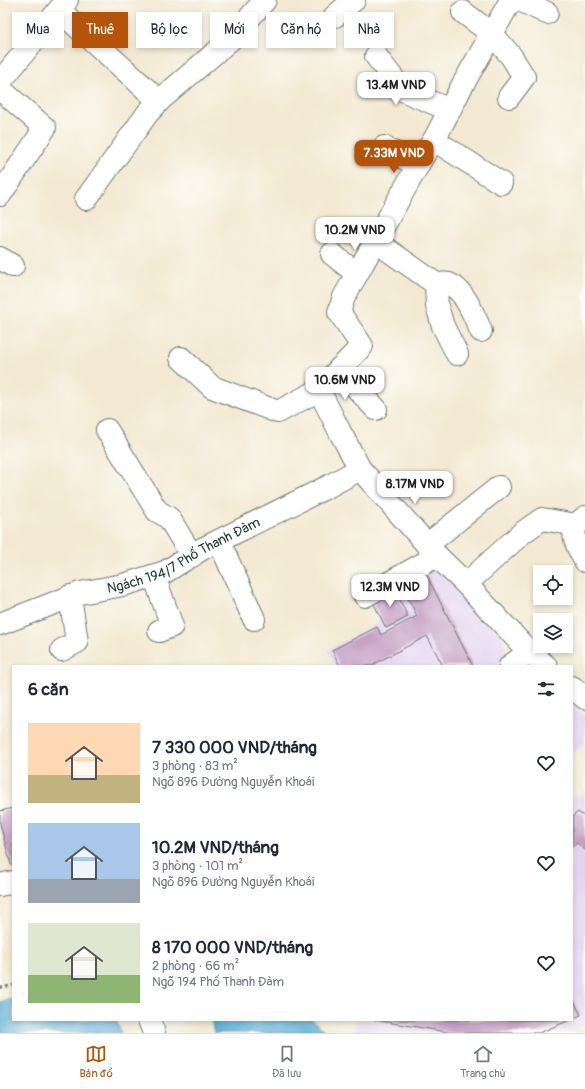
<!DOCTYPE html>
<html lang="vi">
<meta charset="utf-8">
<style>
:root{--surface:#fff;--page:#f2f2f3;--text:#1f2937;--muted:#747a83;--line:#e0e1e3;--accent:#b45309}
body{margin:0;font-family:Pangolin,sans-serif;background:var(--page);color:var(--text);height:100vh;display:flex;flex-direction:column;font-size:15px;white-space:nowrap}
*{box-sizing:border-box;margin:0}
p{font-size:13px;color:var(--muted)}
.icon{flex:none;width:22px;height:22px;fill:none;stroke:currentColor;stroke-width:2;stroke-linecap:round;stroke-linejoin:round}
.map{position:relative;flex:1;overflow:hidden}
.panel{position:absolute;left:12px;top:665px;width:561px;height:356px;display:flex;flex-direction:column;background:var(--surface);border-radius:0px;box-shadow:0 2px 6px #0003}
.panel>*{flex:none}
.guide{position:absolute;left:12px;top:12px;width:561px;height:36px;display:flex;gap:8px}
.controls{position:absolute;left:533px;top:565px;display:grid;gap:8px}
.controls a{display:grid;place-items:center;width:40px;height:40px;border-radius:0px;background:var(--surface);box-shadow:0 2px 6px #0003;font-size:20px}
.price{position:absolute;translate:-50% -34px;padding:0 9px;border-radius:8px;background:#fff;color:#222;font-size:13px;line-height:26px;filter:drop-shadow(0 1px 2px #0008)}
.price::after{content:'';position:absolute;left:50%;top:24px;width:12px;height:9px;margin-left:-6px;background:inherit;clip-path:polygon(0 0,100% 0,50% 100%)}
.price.selected{background:var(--accent);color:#fff}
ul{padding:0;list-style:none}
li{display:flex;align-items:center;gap:12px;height:100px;padding:0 16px}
li span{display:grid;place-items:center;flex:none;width:112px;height:80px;border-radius:0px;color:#555}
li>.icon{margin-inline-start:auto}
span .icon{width:48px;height:48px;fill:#fffc;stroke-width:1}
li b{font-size:17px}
h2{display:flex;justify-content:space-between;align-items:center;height:48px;padding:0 16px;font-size:17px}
.tag{padding:0 14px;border-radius:0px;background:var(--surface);box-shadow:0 2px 6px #0003;font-size:14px;line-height:36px}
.tag.selected{background:var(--accent);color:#fff}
.tabs{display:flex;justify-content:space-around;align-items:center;height:56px;border-top:1px solid var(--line);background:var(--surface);font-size:11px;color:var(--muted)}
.tabs a{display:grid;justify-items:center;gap:2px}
.tabs .selected{color:var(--accent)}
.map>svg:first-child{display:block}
.built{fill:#e4d3f2}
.water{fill:#5daed8;stroke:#3e7686}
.building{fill:#c49dc5}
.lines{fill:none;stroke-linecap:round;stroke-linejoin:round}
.minor-casing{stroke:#69796b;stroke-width:24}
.path{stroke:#69796b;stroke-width:2.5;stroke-dasharray:3 3;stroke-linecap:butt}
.minor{stroke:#fff;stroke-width:22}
.labels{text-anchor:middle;stroke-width:3;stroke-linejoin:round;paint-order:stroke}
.street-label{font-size:14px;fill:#1f3d34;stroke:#fdfcf7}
</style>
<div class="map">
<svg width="585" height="1033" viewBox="0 0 585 1033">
<rect width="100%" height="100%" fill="#fdfcf7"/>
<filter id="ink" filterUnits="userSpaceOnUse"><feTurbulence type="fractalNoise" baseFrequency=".025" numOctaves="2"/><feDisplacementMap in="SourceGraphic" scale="8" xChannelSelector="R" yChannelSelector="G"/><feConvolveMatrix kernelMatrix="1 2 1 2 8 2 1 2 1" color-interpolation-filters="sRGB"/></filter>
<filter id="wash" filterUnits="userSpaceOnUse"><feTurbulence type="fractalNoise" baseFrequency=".012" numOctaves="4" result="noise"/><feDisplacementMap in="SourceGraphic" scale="16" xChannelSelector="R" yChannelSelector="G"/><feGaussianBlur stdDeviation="0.9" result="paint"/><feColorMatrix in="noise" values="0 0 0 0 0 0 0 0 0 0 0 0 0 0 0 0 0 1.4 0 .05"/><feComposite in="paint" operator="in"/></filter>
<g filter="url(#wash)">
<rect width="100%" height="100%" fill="#f3e9d2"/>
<path class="built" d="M436,559l66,78 2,5 1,12 -2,6 -9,6h-159l-8,-16 53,-28 -12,-23z
M572,706l13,11v25l-13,14z
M581,795h4v229l-21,9h-210l2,-13h216v-224z"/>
<path class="water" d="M13,998v22h103l5,13h-121v-31z
M211,1020h102l14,13h-113z"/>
<g id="blocks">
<path class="building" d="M426,574l47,92h-30l-16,-30 -53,28 1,2h-35l-8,-16 45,-23 4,8 36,-19 -15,-30z
M394,588l14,29 -22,11 -14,-28z
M13,808v57h-2l-11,-41v-13z
M578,812l7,5v33l-8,-7 -5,4v-30z
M572,998l9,17 -9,4z
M375,1020h195l-31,13h-86z"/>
</g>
</g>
<g filter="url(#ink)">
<use href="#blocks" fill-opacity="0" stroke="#69796b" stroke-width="1"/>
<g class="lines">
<defs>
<g id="minor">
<path d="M511,0l-49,86 -28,54 -11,16 -79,141 -5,15 23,34 -43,44 21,42 20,37 77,87 29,28 63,68 17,14"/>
<path d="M520,0l27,13"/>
<path d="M59,10l100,91"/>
<path d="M463,12l29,22 19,22 13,21 -15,20"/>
<path d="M335,16l19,-16"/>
<path d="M376,56l26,34 48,20"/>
<path d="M0,82l67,-82"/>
<path d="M0,89l45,39 -45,67"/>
<path d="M434,140l67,43"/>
<path d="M384,147l34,19"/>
<path d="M86,199l61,-85 12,-13 71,-61 35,-40"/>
<path d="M375,241l61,43 1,22 6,20 14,28"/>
<path d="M332,254l25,20"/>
<path d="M0,258l13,8"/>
<path d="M436,284c4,0 9,-1 13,0 16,6 25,32 32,47"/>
<path d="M181,358l31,29 66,25 41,-22"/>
<path d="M339,369l37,40"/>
<path d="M107,430l50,81 12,7 23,38"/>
<path d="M585,517c-2,2 -6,5 -8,7 -8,11 3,27 8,37"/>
<path d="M219,541l35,78"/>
<path d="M427,545l72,-58"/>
<path d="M154,576l18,50 -13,5"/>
<path d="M466,584l56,-51 20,-14 35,6"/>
<path d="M365,596l72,-40"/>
<path id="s1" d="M0,624l80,-31 43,-8 42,-13 37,-23 127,-63 31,-17"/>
<path d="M62,650l15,-8 -7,-46"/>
<path d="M510,666l19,-14"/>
<path d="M572,687l13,11"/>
<path d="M0,885l13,-3"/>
<path d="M149,1020l5,13"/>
</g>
</defs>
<use href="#minor" class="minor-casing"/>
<path class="path" d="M0,988l13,-3"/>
<use href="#minor" class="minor"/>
</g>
</g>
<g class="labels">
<g class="street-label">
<text dy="5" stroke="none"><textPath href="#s1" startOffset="197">Ngách 194/7 Phố Thanh Đàm</textPath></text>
</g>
</g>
</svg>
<div class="controls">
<a><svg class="icon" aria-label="locate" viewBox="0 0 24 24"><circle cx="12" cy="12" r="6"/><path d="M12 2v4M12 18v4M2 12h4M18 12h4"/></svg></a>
<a><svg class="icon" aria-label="layers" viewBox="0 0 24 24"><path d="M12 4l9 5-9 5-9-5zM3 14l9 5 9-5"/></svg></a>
</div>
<b class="price" style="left:396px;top:106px">13.4M VND</b>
<b class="price selected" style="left:394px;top:174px">7.33M VND</b>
<b class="price" style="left:355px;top:251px">10.2M VND</b>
<b class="price" style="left:345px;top:401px">10.6M VND</b>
<b class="price" style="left:415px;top:505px">8.17M VND</b>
<b class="price" style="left:390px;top:608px">12.3M VND</b>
<div class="guide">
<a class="tag">Mua</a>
<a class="tag selected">Thuê</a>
<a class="tag">Bộ lọc</a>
<a class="tag">Mới</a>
<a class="tag">Căn hộ</a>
<a class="tag">Nhà</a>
</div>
<section class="panel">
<h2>6 căn<svg class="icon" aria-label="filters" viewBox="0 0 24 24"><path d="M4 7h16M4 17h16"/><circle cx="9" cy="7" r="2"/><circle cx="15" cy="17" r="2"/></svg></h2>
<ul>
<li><span style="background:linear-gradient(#ffd9b3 65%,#c2b280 0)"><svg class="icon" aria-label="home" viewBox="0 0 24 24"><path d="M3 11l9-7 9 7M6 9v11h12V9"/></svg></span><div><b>7 330 000 VND/tháng</b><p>3 phòng · 83 m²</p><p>Ngõ 896 Đường Nguyễn Khoái</p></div><svg class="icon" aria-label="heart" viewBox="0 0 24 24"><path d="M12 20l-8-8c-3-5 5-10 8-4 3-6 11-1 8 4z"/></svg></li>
<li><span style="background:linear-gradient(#a9c7e8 70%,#9aa5b1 0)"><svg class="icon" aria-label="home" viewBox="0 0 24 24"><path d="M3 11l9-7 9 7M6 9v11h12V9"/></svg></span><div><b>10.2M VND/tháng</b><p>3 phòng · 101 m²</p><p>Ngõ 896 Đường Nguyễn Khoái</p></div><svg class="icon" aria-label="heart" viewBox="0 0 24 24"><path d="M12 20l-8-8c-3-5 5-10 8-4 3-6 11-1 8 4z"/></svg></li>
<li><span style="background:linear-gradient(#dfe7d0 65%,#8fb573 0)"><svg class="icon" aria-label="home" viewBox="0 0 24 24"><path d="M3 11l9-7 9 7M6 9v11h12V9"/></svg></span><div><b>8 170 000 VND/tháng</b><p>2 phòng · 66 m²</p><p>Ngõ 194 Phố Thanh Đàm</p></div><svg class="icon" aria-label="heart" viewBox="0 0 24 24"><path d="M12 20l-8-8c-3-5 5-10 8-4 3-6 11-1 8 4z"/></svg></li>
</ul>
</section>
</div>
<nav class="tabs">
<a class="selected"><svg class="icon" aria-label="map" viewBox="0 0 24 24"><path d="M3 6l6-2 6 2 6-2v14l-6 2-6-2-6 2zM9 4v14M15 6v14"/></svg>Bản đồ</a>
<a><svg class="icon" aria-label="saved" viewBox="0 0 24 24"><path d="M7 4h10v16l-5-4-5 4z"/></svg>Đã lưu</a>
<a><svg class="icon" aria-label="home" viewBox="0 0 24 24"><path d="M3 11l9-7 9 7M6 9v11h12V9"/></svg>Trang chủ</a>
</nav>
